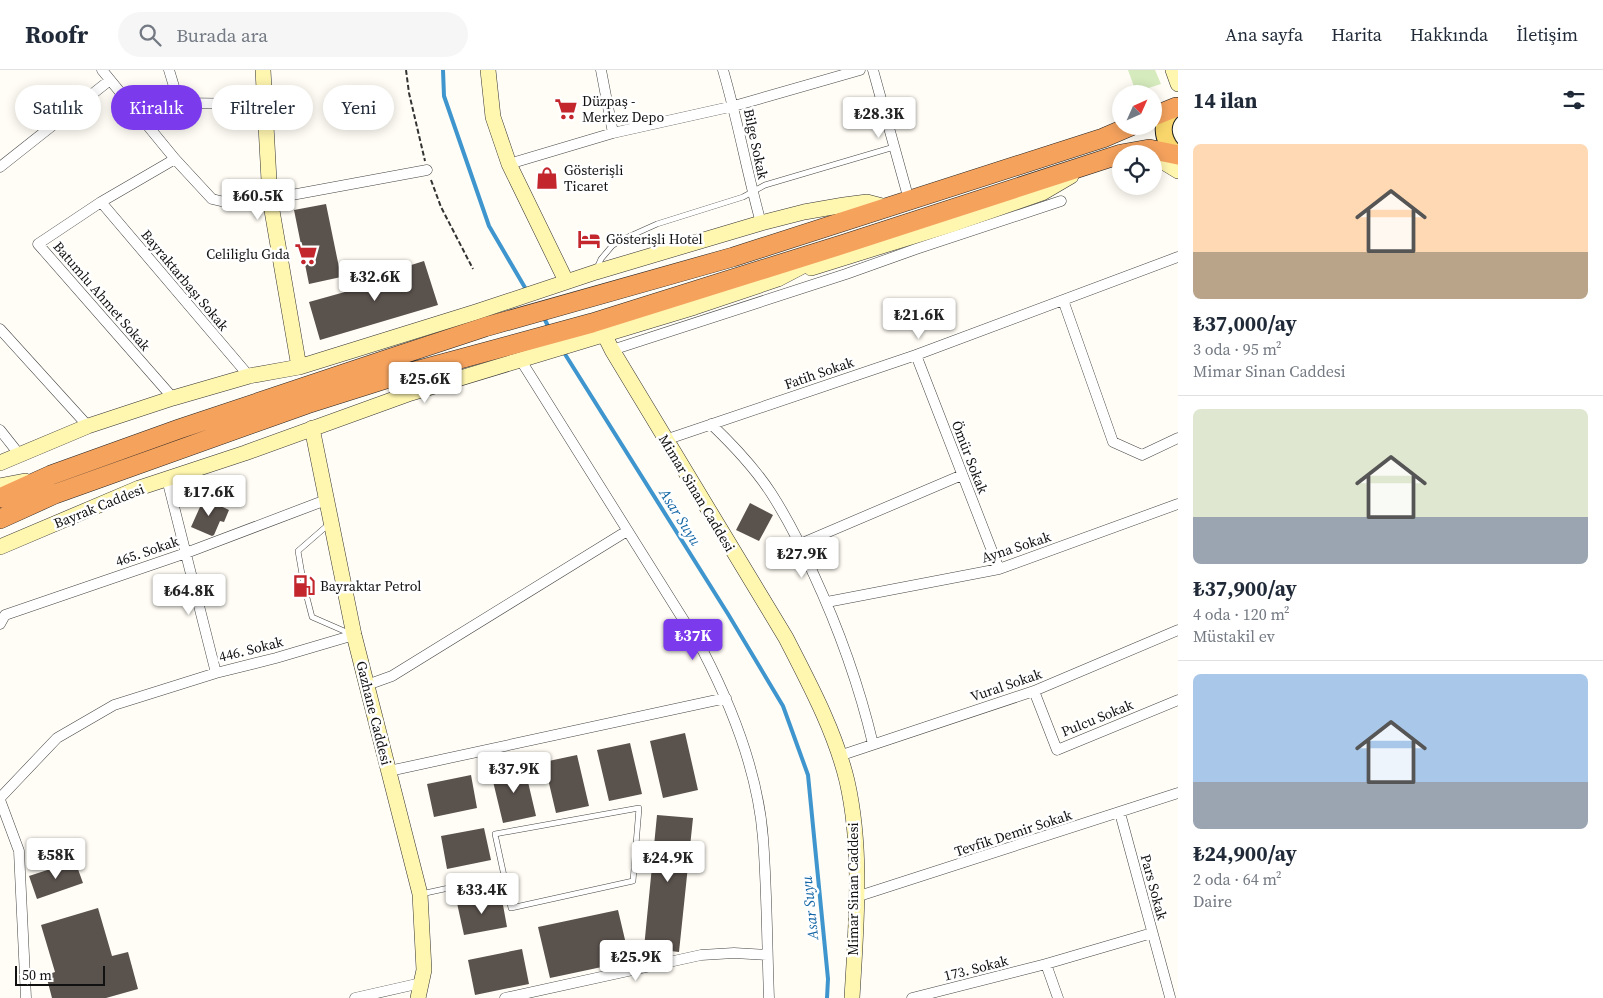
<!DOCTYPE html>
<html lang="tr">
<meta charset="utf-8">
<style>
:root{--surface:#fff;--page:#f6f6f7;--text:#1f2937;--muted:#747a83;--line:#e0e1e3;--accent:#7c3aed}
body{margin:0;font-family:"Source Serif 4",serif;background:var(--page);color:var(--text);height:100vh;display:flex;flex-direction:column;font-size:19px;white-space:nowrap}
*{box-sizing:border-box;margin:0}
p{font-size:16px;color:var(--muted)}
.icon{flex:none;width:28px;height:28px;fill:none;stroke:currentColor;stroke-width:2;stroke-linecap:round;stroke-linejoin:round}
.map{position:relative;flex:1;overflow:hidden}
.details{display:flex;flex-direction:column;background:var(--surface);width:425px}
.details>*{flex:none}
.guide{position:absolute;left:15px;top:15px;width:475px;height:45px;display:flex;gap:10px}
.needle{width:32px;rotate:45deg}
.tools{position:absolute;left:1112px;top:15px;display:grid;gap:10px}
.tools a{display:grid;place-items:center;width:50px;height:50px;border-radius:50%;background:var(--surface);box-shadow:0 2px 12px #0003;font-size:25px}
.scale{position:absolute;left:15px;bottom:12px;width:90px;box-sizing:border-box;padding-left:5px;border:2px solid #111;border-top:0;font-size:14px;line-height:18px;white-space:nowrap;color:#111;-webkit-text-stroke:4px #fff;paint-order:stroke}
.price{position:absolute;translate:-50% -42px;padding:0 11px;border-radius:5px;background:#fff;color:#222;font-size:16px;line-height:32px;filter:drop-shadow(0 1px 2px #0008)}
.price::after{content:'';position:absolute;left:50%;top:30px;width:15px;height:11px;margin-left:-8px;background:inherit;clip-path:polygon(0 0,100% 0,50% 100%)}
.price.on{background:var(--accent);color:#fff}
ul{padding:0;list-style:none}
li{display:grid;align-content:center;gap:10px;height:265px;padding:0 15px}
li+li{border-top:1px solid var(--line)}
li span{display:grid;place-items:center;height:155px;border-radius:8px;color:#555}
li>.icon{margin-inline-start:auto}
span .icon{width:90px;height:90px;fill:#fffc;stroke-width:1}
li b{font-size:21px}
h2{display:flex;justify-content:space-between;align-items:center;height:60px;padding:0 15px;font-size:21px}
.pill{padding:0 18px;border-radius:22px;background:var(--surface);box-shadow:0 2px 12px #0003;font-size:18px;line-height:45px}
.pill.on{background:var(--accent);color:#fff}
header{display:flex;align-items:center;gap:30px;box-sizing:border-box;height:70px;padding:0 25px;background:var(--surface);border-bottom:1px solid var(--line)}
header strong{font-size:24px}
nav{display:flex;gap:28px;margin-inline-start:auto;font-size:18px}
.search{width:350px;height:45px;background:var(--page);display:flex;align-items:center;gap:12px;box-sizing:border-box;padding:0 18px;border-radius:28px;color:var(--muted);font-size:19px}
main{display:flex;flex:1;min-height:0}
.map>svg:first-child{display:block}
.green{fill:#d5ebbd}
.lines{fill:none;stroke-linecap:round;stroke-linejoin:round}
.stream{stroke:#3f96cf;stroke-width:4}
.building{fill:#5a524d}
.lane-casing{stroke:#444;stroke-width:6}
.street-casing{stroke:#444;stroke-width:11}
.secondary-casing{stroke:#333;stroke-width:16}
.primary-casing{stroke:#222;stroke-width:18}
.highway-casing{stroke:#222;stroke-width:20}
.path{stroke:#333;stroke-width:2;stroke-dasharray:5 2.5;stroke-linecap:butt}
.lane{stroke:#fff;stroke-width:5}
.street{stroke:#fff;stroke-width:10}
.secondary{stroke:#fff6b0;stroke-width:15}
.primary{stroke:#f9d66b;stroke-width:16}
.highway{stroke:#f5a25d;stroke-width:19}
.labels{text-anchor:middle;stroke-width:5;stroke-linejoin:round;paint-order:stroke}
.poi-label{font-size:14px;fill:#111;stroke:#fff;text-anchor:start}
.street-label{font-size:14px;fill:#111;stroke:#fff}
.water-label{font-size:15px;font-style:italic;fill:#1768a6;stroke:#fff}
</style>
<header>
<strong>Roofr</strong>
<div class="search"><svg class="icon" aria-label="search" viewBox="0 0 24 24"><circle cx="10" cy="10" r="6"/><path d="M15 15l6 6"/></svg>Burada ara</div>
<nav><a>Ana sayfa</a><a>Harita</a><a>Hakkında</a><a>İletişim</a></nav>
</header>
<main>
<div class="map">
<svg width="1178" height="928" viewBox="0 0 1178 928">
<rect width="100%" height="100%" fill="#fffdf5"/>
<path class="green" d="M1128,0h27l6,14 -25,8z"/>
<g class="lines">
<path class="stream" d="M443,0l1,26 45,130 38,65
M543,246l7,14
M563,281l165,263 55,92 25,69 20,204 -1,19"/>
</g>
<path class="building" d="M326,134l15,73 -32,7 -15,-74z
M424,191l14,44 -118,35 -11,-38 68,-19 -1,-1 17,-5 -1,-6z
M204,428l25,12 -5,12 -4,-1 -6,14 -2,1 -21,-9z
M750,433l23,12 -14,26 -23,-11z
M685,663l13,57 -35,8 -13,-57z
M630,673l12,51 -33,7 -12,-51z
M577,685l12,51 -33,7 -12,-51z
M524,695l12,51 -33,7 -12,-50z
M471,705l6,33 -43,9 -7,-33z
M657,745l36,3 -14,134 -35,-4z
M484,758l7,32 -44,9 -6,-33z
M75,791l8,22 -46,16 -8,-23z
M501,824l6,33 -43,8 -7,-32z
M98,838l14,48 16,-4 10,37 -32,9h-54l-6,-23 9,-3 -14,-47z
M618,840l12,51 -80,17 -12,-51z
M522,879l7,35 -54,11 -7,-35z"/>
<g class="lines">
<defs>
<path id="lane" d="M597,198l4,-9 11,-13 7,-5 38,-17 86,-27 22,-12 129,-38
M329,454l-31,27 6,35 8,31 39,17
M639,738l-6,73 -122,27 -16,-74z
M421,824l83,-18"/>
<path id="street" d="M102,0l73,89 37,40 17,4 40,-14
M169,0l10,33
M601,0l12,63
M723,0c15,51 24,103 38,153
M873,0l36,130
M138,43l41,-10 86,1
M509,94l104,-31 121,-27 126,-36
M0,97l110,-87
M270,129l157,-29
M101,132l148,174
M1063,230l50,142 29,13 36,-17
M0,259l88,97
M612,280l234,-76 70,-25 145,-48
M916,285l83,214
M520,289l183,292c30,58 55,122 60,187 4,53 4,107 6,160
M173,328l-135,-154 63,-42 74,-43
M711,354c22,21 43,43 60,69 16,25 30,52 42,80 26,56 46,112 60,171
M0,360l19,24
M665,370l251,-85 262,-98
M167,409l49,194
M800,474l162,-69
M827,532l172,-33 179,-65
M5,545l181,-62 140,-53
M0,554l5,-9
M367,615l25,-9 235,-145
M1034,621l23,59 121,-50
M839,686l195,-65 144,-61
M389,701l337,-73
M0,728l57,-60 57,-33 102,-32 60,-15 78,-23
M0,730l19,51 7,147
M1120,743l50,184
M856,827l322,-104
M1046,894l12,34
M355,928l66,-15
M505,928l196,-43 33,-2 33,2
M912,928l134,-34 106,-31"/>
<path id="secondary" d="M263,0l7,129 29,168
M488,0l5,47 16,47 57,117
M1173,0l5,14
M1154,89l6,1 18,11
M811,198l145,-45 86,-30 29,-17
M604,264l8,16 174,288c23,45 49,93 61,143 16,70 9,146 5,217
M312,358l42,207 66,259 4,76 -6,28
M0,393l88,-37 85,-28 76,-22 50,-9 177,-55 120,-40 165,-49 43,-11 40,-7 23,-3 19,5
M0,416l25,-5
M0,477l139,-59 106,-35 166,-60 284,-86 83,-28 42,-22"/>
<path id="primary" d="M1178,36c-20,13 -18,35 0,49"/>
<path id="highway" d="M1154,46l22,-9
M1121,84l28,-5 29,6
M0,428l51,-23 128,-46 206,-69 100,-33 248,-70 370,-119 28,-12
M0,449l55,-25 252,-90 79,-25 206,-56 252,-79 277,-90"/>
</defs>
<use href="#lane" class="lane-casing"/>
<use href="#street" class="street-casing"/>
<use href="#secondary" class="secondary-casing"/>
<use href="#primary" class="primary-casing"/>
<use href="#highway" class="highway-casing"/>
<path class="path" d="M406,0l3,23 16,68
M431,110l10,27 32,62"/>
<use href="#lane" class="lane"/>
<use href="#street" class="street"/>
<use href="#secondary" class="secondary"/>
<use href="#primary" class="primary"/>
<use href="#highway" class="highway"/>
</g>
<defs>
<symbol id="supermarket-bare" viewBox="-9 -9 18 18"><path d="M-6-5.5h2.5l.6 2H6L4.5 2H-2.5L-4.4-4H-6ZM-1.5 3.2a1.3 1.3 0 1 0 .1 0ZM3 3.2a1.3 1.3 0 1 0 .1 0Z" fill="#c4262e" stroke="#fff" stroke-width="2.5" paint-order="stroke"/></symbol>
<symbol id="shop-bare" viewBox="-9 -9 18 18"><path d="M-5-2.5h2.3a2.7 3.5 0 0 1 5.4 0H5L5.5 6h-11ZM-1.5-2.5h3a1.5 2.3 0 0 0-3 0Z" fill="#c4262e" stroke="#fff" stroke-width="2.5" paint-order="stroke"/></symbol>
<symbol id="hotel-bare" viewBox="-9 -9 18 18"><path d="M-6-4.5h1.5V1H6V5H4.5V3h-9V5H-6ZM-4 0a1.8 1.8 0 1 1 3.6 0ZM.5 0V-2.5h3Q6-2.5 6 0Z" fill="#c4262e" stroke="#fff" stroke-width="2.5" paint-order="stroke"/></symbol>
<symbol id="fuel-bare" viewBox="-9 -9 18 18"><path d="M-5.5-6h7V0h2V4h1.3V-2.5L3-4.5l.8-.8L6-3V5H2.5V1h-1V6h-7ZM-4.2-4.7v3.2H.2V-4.7Z" fill="#c4262e" stroke="#fff" stroke-width="2.5" paint-order="stroke"/></symbol>
</defs>
<g fill-rule="evenodd">
<use href="#supermarket-bare" x="550" y="23" width="32" height="32"/>
<use href="#shop-bare" x="531" y="92" width="32" height="32"/>
<use href="#hotel-bare" x="573" y="153" width="32" height="32"/>
<use href="#supermarket-bare" x="290" y="168" width="32" height="32"/>
<use href="#fuel-bare" x="288" y="500" width="32" height="32"/>
</g>
<g class="labels">
<g class="poi-label">
<text x="582" y="36">Düzpaş -<tspan x="582" dy="16">Merkez Depo</tspan></text>
<text x="564" y="105">Gösterişli<tspan x="564" dy="16">Ticaret</tspan></text>
<text x="606" y="174">Gösterişli Hotel</text>
<text x="290" y="189" text-anchor="end">Celiliglu Gıda</text>
<text x="320" y="521">Bayraktar Petrol</text>
</g>
<g class="street-label">
<text transform="translate(756 74) rotate(78)" y="5">Bilge Sokak</text>
<text transform="translate(185 210) rotate(50)" y="5">Bayraktarbaşı Sokak</text>
<text transform="translate(102 226) rotate(49)" y="5">Batumlu Ahmet Sokak</text>
<text transform="translate(819 303) rotate(-19)" y="5">Fatih Sokak</text>
<text transform="translate(970 387) rotate(69)" y="5">Ömür Sokak</text>
<text transform="translate(697 423) rotate(59)" y="5">Mimar Sinan Caddesi</text>
<text transform="translate(99 436) rotate(-22)" y="5">Bayrak Caddesi</text>
<text transform="translate(1016 477) rotate(-18)" y="5">Ayna Sokak</text>
<text transform="translate(147 481) rotate(-19)" y="5">465. Sokak</text>
<text transform="translate(251 579) rotate(-14)" y="5">446. Sokak</text>
<text transform="translate(1006 615) rotate(-19)" y="5">Vural Sokak</text>
<text transform="translate(374 643) rotate(76)" y="5">Gazhane Caddesi</text>
<text transform="translate(1097 648) rotate(-22)" y="5">Pulcu Sokak</text>
<text transform="translate(1013 763) rotate(-18)" y="5">Tevfik Demir Sokak</text>
<text transform="translate(1154 817) rotate(75)" y="5">Pars Sokak</text>
<text transform="translate(853 819) rotate(-90)" y="5">Mimar Sinan Caddesi</text>
<text transform="translate(976 898) rotate(-14)" y="5">173. Sokak</text>
</g>
<g class="water-label">
<text transform="translate(680 447) rotate(58)" y="5">Asar Suyu</text>
<text transform="translate(810 838) rotate(-96)" y="5">Asar Suyu</text>
</g>
</g>
</svg>
<div class="tools">
<a><svg class="needle" viewBox="-14 -14 28 28"><path d="M0-13l5 13h-10z" fill="#e53935"/><path d="M0 13l5-13h-10z" fill="#747a83"/></svg></a>
<a><svg class="icon" aria-label="locate" viewBox="0 0 24 24"><circle cx="12" cy="12" r="6"/><path d="M12 2v4M12 18v4M2 12h4M18 12h4"/></svg></a>
</div>
<div class="scale">50 m</div>
<b class="price" style="left:879px;top:69px">₺28.3K</b>
<b class="price" style="left:258px;top:151px">₺60.5K</b>
<b class="price" style="left:375px;top:232px">₺32.6K</b>
<b class="price" style="left:919px;top:270px">₺21.6K</b>
<b class="price" style="left:425px;top:334px">₺25.6K</b>
<b class="price" style="left:209px;top:447px">₺17.6K</b>
<b class="price" style="left:802px;top:509px">₺27.9K</b>
<b class="price" style="left:189px;top:546px">₺64.8K</b>
<b class="price on" style="left:693px;top:591px">₺37K</b>
<b class="price" style="left:514px;top:724px">₺37.9K</b>
<b class="price" style="left:56px;top:810px">₺58K</b>
<b class="price" style="left:668px;top:813px">₺24.9K</b>
<b class="price" style="left:482px;top:845px">₺33.4K</b>
<b class="price" style="left:636px;top:912px">₺25.9K</b>
<div class="guide">
<a class="pill">Satılık</a>
<a class="pill on">Kiralık</a>
<a class="pill">Filtreler</a>
<a class="pill">Yeni</a>
</div>
</div>
<section class="details">
<h2>14 ilan<svg class="icon" aria-label="filters" viewBox="0 0 24 24"><path d="M4 7h16M4 17h16"/><circle cx="9" cy="7" r="2"/><circle cx="15" cy="17" r="2"/></svg></h2>
<ul>
<li><span style="background:linear-gradient(#ffd9b3 70%,#b9a48a 0)"><svg class="icon" aria-label="home" viewBox="0 0 24 24"><path d="M3 11l9-7 9 7M6 9v11h12V9"/></svg></span><div><b>₺37,000/ay</b><p>3 oda · 95 m²</p><p>Mimar Sinan Caddesi</p></div></li>
<li><span style="background:linear-gradient(#dfe7d0 70%,#9aa5b1 0)"><svg class="icon" aria-label="home" viewBox="0 0 24 24"><path d="M3 11l9-7 9 7M6 9v11h12V9"/></svg></span><div><b>₺37,900/ay</b><p>4 oda · 120 m²</p><p>Müstakil ev</p></div></li>
<li><span style="background:linear-gradient(#a9c7e8 70%,#9aa5b1 0)"><svg class="icon" aria-label="home" viewBox="0 0 24 24"><path d="M3 11l9-7 9 7M6 9v11h12V9"/></svg></span><div><b>₺24,900/ay</b><p>2 oda · 64 m²</p><p>Daire</p></div></li>
</ul>
</section>
</main>
